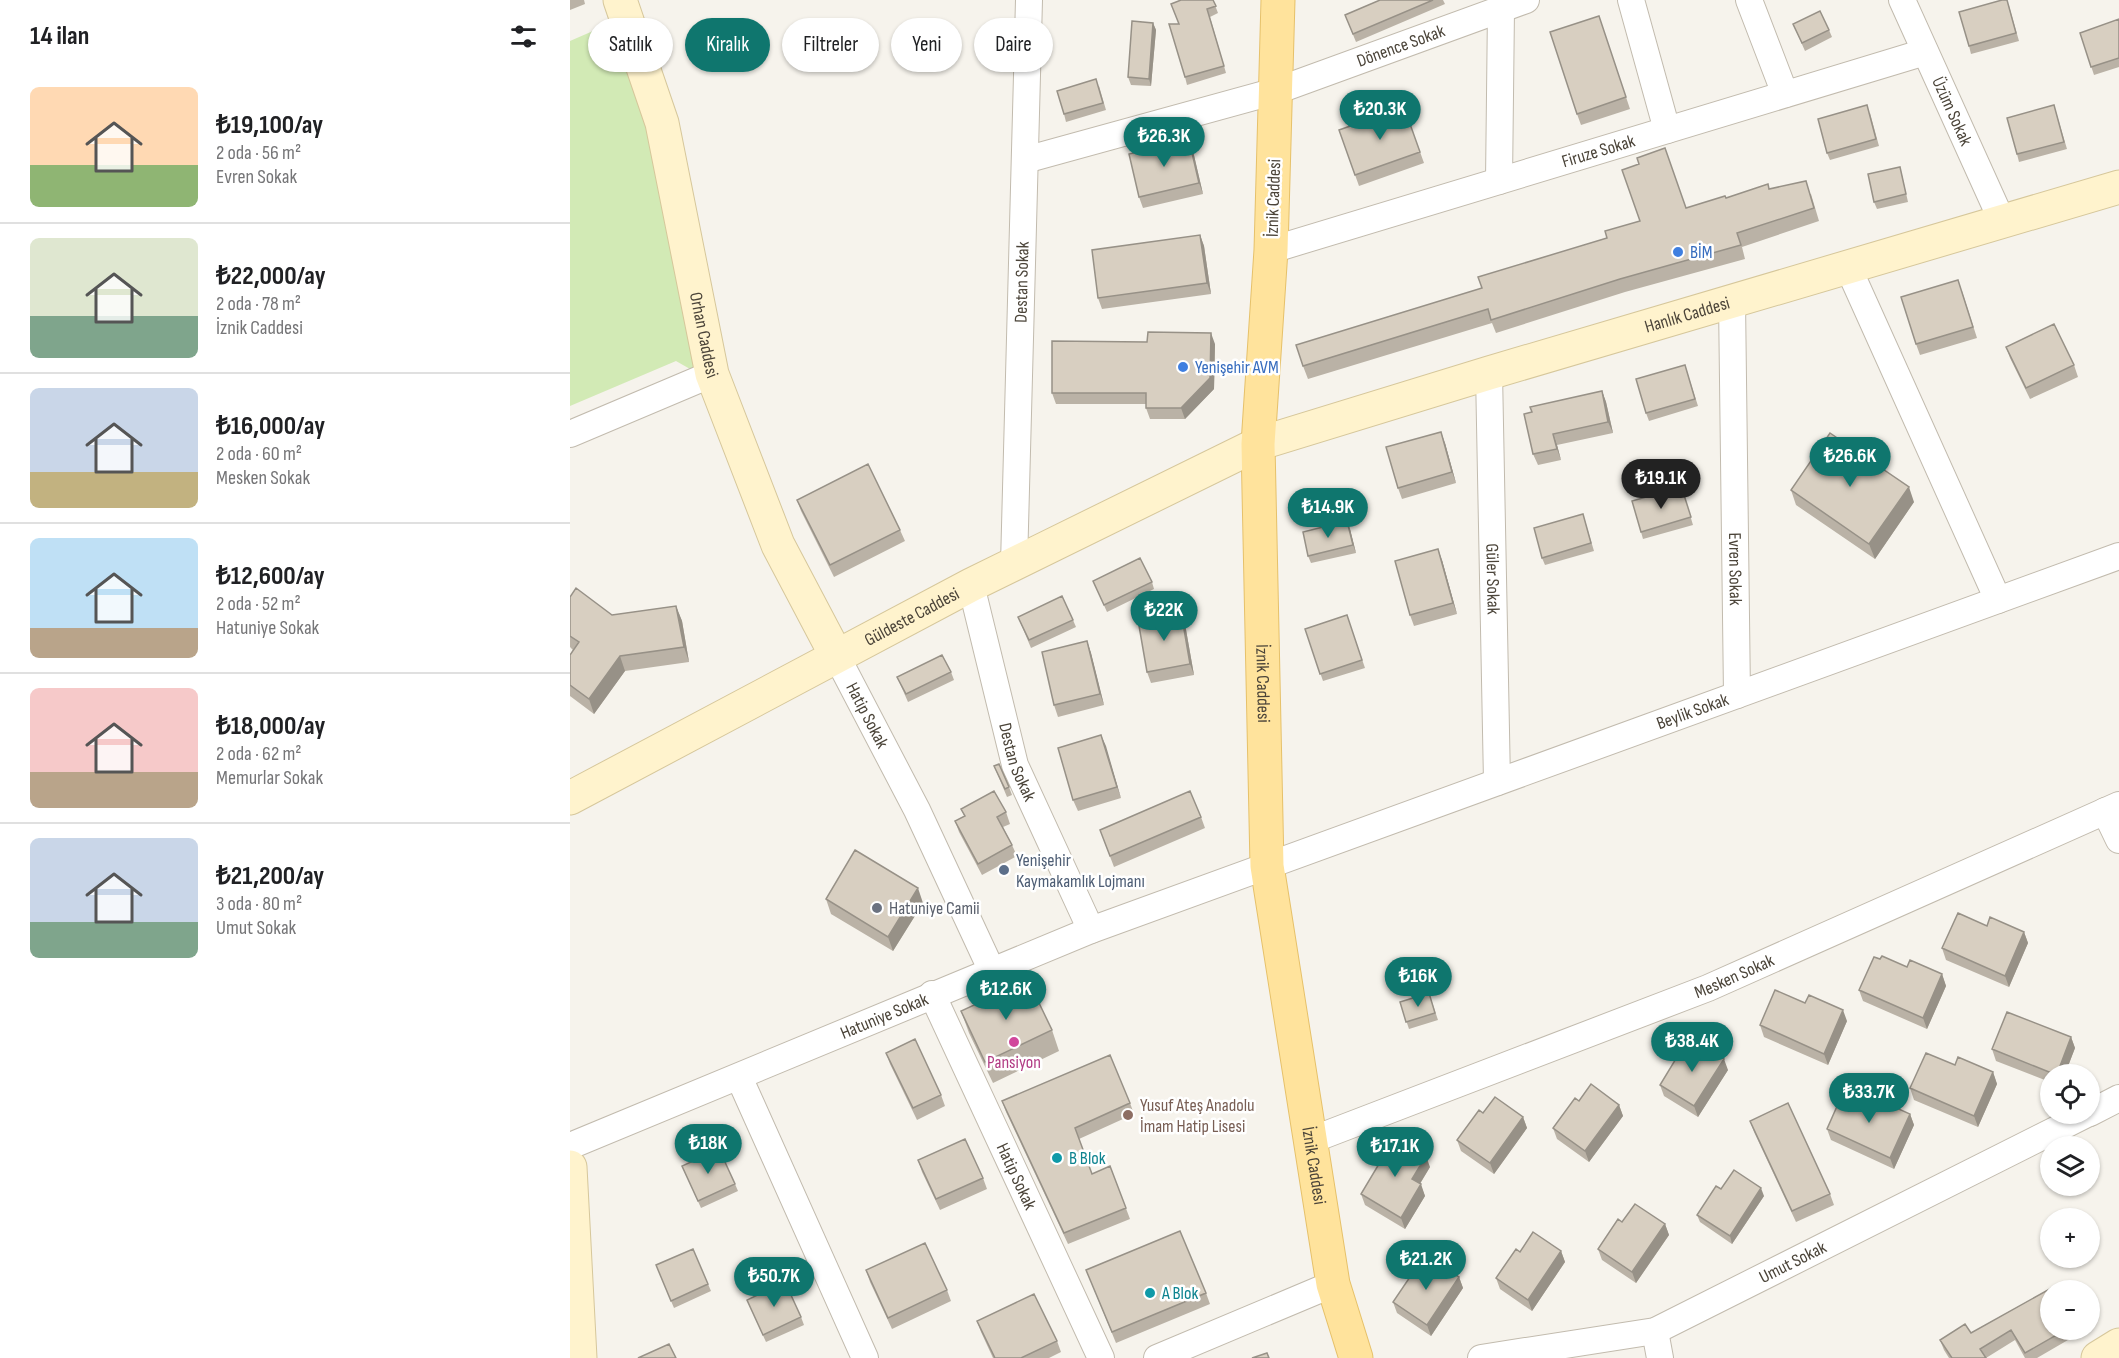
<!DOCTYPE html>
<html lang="tr">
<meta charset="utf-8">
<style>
:root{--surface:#fff;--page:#f6f6f6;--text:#202124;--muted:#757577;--line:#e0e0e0;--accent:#0f766e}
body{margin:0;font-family:"Sofia Sans Condensed",sans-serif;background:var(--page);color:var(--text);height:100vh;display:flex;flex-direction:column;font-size:22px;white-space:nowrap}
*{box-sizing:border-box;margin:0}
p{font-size:20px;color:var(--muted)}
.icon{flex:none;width:33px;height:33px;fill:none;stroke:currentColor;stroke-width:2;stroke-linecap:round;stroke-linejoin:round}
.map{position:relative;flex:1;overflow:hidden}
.side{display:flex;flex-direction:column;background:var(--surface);width:570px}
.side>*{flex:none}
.guide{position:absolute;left:18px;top:18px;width:570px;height:54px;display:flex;gap:12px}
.controls{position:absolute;left:1470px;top:1064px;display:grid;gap:12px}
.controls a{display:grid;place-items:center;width:60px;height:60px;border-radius:50%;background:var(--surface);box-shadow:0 2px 4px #0004;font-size:30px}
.price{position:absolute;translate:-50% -51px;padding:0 14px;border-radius:21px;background:var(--accent);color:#fff;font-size:20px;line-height:39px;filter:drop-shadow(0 2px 3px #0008)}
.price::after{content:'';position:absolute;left:50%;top:36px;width:18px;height:14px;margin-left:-9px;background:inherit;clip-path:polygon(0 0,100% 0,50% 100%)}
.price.current{background:#222;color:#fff}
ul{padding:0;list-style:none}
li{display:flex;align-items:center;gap:18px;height:150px;padding:0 30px}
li+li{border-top:2px solid var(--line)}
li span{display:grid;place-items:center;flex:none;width:168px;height:120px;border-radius:9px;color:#555}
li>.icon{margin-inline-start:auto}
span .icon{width:72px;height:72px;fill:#fffc;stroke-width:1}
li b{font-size:26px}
h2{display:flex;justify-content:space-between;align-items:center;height:72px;padding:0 30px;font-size:26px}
.tag{padding:0 21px;border-radius:27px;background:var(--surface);box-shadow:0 2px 4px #0004;font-size:21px;line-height:54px}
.tag.current{background:var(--accent);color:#fff}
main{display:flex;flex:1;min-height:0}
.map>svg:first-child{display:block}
.green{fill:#d2eab5}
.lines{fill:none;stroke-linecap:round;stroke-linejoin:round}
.street-casing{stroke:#c2bbae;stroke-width:28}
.secondary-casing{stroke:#d6c79b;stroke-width:35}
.primary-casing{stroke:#e6c16a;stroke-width:35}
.street{stroke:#fff;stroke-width:26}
.secondary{stroke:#fff3cd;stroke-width:33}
.primary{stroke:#ffe39c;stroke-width:33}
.wall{fill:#bab2a6}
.shaded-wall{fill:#979187}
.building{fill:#d8cfc1;stroke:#979187;stroke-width:1.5}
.shop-dot{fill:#3f7fe0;stroke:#fff;stroke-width:2}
.service-dot{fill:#5c6f8a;stroke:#fff;stroke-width:2}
.worship-dot{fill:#6b7280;stroke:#fff;stroke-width:2}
.hotel-dot{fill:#d1479c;stroke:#fff;stroke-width:2}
.education-dot{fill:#8d6e63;stroke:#fff;stroke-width:2}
.culture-dot{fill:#0f9aa8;stroke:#fff;stroke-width:2}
.labels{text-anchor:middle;stroke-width:5;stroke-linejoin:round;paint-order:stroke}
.street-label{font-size:18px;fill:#4b4439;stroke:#fff}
.shop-label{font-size:18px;fill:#366cbe;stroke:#fff;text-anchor:start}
.service-label{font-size:18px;fill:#4e5e75;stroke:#fff;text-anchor:start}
.worship-label{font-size:18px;fill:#5b616d;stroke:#fff;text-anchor:start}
.hotel-label{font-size:18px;fill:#b23c85;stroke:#fff}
.education-label{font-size:18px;fill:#785e54;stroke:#fff;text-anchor:start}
.culture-label{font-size:18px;fill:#0d838f;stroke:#fff;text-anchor:start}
</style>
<main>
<section class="side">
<h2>14 ilan<svg class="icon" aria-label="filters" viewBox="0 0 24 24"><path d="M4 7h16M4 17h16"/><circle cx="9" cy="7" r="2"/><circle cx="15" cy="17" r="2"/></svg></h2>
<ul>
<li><span style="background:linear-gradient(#ffd9b3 65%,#8fb573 0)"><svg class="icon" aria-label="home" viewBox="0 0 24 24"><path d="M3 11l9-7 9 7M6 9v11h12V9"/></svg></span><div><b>₺19,100/ay</b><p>2 oda · 56 m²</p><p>Evren Sokak</p></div></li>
<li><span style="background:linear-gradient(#dfe7d0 65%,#7fa58c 0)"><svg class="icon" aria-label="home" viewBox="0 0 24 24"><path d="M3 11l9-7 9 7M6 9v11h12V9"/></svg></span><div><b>₺22,000/ay</b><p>2 oda · 78 m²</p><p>İznik Caddesi</p></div></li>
<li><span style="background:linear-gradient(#c9d6e8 70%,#c2b280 0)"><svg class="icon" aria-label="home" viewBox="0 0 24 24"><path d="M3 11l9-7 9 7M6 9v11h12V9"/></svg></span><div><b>₺16,000/ay</b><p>2 oda · 60 m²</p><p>Mesken Sokak</p></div></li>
<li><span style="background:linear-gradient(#bfe0f5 75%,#b9a48a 0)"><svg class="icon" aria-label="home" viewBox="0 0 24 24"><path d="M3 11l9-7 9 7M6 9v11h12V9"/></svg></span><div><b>₺12,600/ay</b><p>2 oda · 52 m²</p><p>Hatuniye Sokak</p></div></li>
<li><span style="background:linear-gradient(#f6c9c9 70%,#b9a48a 0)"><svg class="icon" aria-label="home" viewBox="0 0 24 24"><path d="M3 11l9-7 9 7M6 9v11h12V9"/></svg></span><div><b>₺18,000/ay</b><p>2 oda · 62 m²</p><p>Memurlar Sokak</p></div></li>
<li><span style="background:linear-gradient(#c9d6e8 70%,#7fa58c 0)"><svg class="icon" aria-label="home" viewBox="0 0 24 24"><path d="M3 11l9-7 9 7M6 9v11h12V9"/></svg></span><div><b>₺21,200/ay</b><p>3 oda · 80 m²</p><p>Umut Sokak</p></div></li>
</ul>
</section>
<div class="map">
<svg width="1549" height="1358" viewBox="0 0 1549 1358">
<rect width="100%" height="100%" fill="#f6f3ec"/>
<path class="green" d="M39,24l49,125 39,224 -21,-12 -106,45v-365z"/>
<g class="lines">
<defs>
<g id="street">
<path d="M1061,0l36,130"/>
<path d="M1179,0l36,94"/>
<path id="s1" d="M1332,0l100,221"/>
<path id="s2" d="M455,160l251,-69 250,-91"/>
<path d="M929,181l2,-172"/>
<path id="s3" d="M701,250l654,-198"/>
<path d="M1278,267l150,333"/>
<path id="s4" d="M1162,301l5,394"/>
<path id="s5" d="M919,373l8,409"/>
<path d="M0,434l142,-60"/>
<path id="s6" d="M444,564l15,-564"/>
<path id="s7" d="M401,585l44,180 76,165"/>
<path id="s8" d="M266,655l81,155 74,159"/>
<path d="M1535,811l14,29"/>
<path id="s9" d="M362,994l169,364"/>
<path d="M169,1077l126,281"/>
<path d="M1520,1113l29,-15"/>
<path id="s10" d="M739,1141l399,-153 411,-183"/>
<path id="s11" d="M0,1146l521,-216 1028,-374"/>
<path d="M1085,1331l5,27"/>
<path d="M587,1358l176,-74"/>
<path id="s12" d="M911,1358l174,-27 434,-218"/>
</g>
<g id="secondary">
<path id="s13" d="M50,0l42,123 50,251 66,171 58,110"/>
<path id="s14" d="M0,798l401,-213 287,-141 231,-71 630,-186"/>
<path d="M0,1167l10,191"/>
<path d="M1528,1358l21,-13"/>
</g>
<g id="primary">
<path id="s15" d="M708,0l-7,250 -13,194 9,422 66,418 23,74"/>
</g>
</defs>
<use href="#street" class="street-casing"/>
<use href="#secondary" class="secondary-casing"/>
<use href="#primary" class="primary-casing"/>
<use href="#street" class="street"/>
<use href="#secondary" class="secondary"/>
<use href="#primary" class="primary"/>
</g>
<path class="wall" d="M0,0h14l1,4 -15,6z
M643,0l5,13 -8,4 16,56 -39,12 -2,-8 -7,-53z
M810,0h63l2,4 -89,38 -11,-27z
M1439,6l10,35 -48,13 -2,-8z
M1029,16l31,93 -49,16 -4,-11z
M1549,19v48l-25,8 -14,-42z
M583,23l3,7 -5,56 -20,-1 -3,-8z
M1223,24l36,6 3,7 -27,14z
M529,86l7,24 -40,12 -2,-8z
M1484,105l13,44 -48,13 -2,-8z
M834,107l20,56 -65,23 -20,-56z
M1300,113l9,33 -49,14 -3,-7z
M623,151l10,43 -60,14 -4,-11z
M1330,167l2,8 6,27 -31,7 -3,-7z
M1199,189l42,5 8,27 -77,26 3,12 -120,33 -129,41 -4,-10 -184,56 -5,-13 179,-78 125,-50 79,-30z
M630,235l4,11 7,48 -109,15 -4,-11z
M1392,291l15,47 -57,17 -4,-11z
M645,344l-1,45 -29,30h-35l-4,-11v-4h-90l-4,-11z
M1436,347l68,18 4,12 -48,22 -20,-41z
M1115,365l13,41 -49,15 -3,-8z
M1032,391l4,11 7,31 -56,12 4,15 -23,5 -5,-11 -1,-42z
M875,443l11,40 -54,16 -4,-11z
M1221,490l123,12 -39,57 -79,-54z
M1114,495l9,30 -50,14 -2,-7 40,-36z
M227,500l103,30 5,11 -71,36 -33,-66z
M1013,514l11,37 -49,14 -3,-7z
M780,529l6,24 -45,10 -3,-7z
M872,560l15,54 -43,12 -4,-11z
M523,581l59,1 2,7 -47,23z
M0,597l42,18 64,-9 6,15 7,41 -64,9 -31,43 -24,-18v-41l3,-5 -3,-3z
M777,615l18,53 -42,13 -18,-52z
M448,617l55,3 3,7 -45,21z
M615,624l9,51 -43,8 -4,-11z
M517,641l4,12 13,52 -46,12 -4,-12z
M381,672l3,8 -46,22 -11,-25z
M531,735l20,63 -43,13 -5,-11z
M424,766l15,21 3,8 -5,2z
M391,809l45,3 4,12 -7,3 9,18 5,11 -35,19 -23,-43 -4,-11 9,-5z
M631,817l4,11 -91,39 -14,-37z
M256,899l97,4 -30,48 -62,-37z
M1417,926l37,6 4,11 -19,44 -63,-27 -4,-12z
M1310,959l27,8 35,7 4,12 -19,43 -64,-28 -4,-11z
M859,993l9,27 -29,9 -9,-27z
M391,1011l91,19 7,21 -66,32 -24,-50z
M1277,1021l-19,44 -64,-28 -4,-12z
M1501,1037l4,11 -10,26h-15v8l-54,-21 -4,-12z
M316,1053l55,42 4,11 -28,14 -27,-56z
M1116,1055l42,15 -30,47 -34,-21 -4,-11z
M1385,1065l38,7 4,12 -19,43 -64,-27 -4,-12z
M432,1101l128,2 4,11 -55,25 13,35 18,-8 20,53 -62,25 -62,-132z
M1009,1101l40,4 4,11 -34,46 -32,-23 -4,-11z
M1307,1105l33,9 4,11 -20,44 -63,-29 -4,-11z
M913,1113l40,4 4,11 -33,46 -33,-23 -4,-11z
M1180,1121l80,73 4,11 -38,17 -42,-90z
M348,1160l65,18 4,11 -47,21 -18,-38z
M112,1166l53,18 3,7 -37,17z
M860,1167l-10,17 5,12 -20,33 -40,-24 -4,-11z
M1151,1189l43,7 -32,48 -32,-22 -3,-7z
M1052,1222l43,2 4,11 -33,48 -34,-23 -4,-11z
M991,1251l4,11 -33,49 -32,-22 -4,-11 24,-26z
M86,1265l52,19 3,7 -37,17z
M296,1270l81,20 4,11 -59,28 -22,-47z
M516,1270l120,23 4,11 -94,39z
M849,1274l40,3 4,11 -32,48 -34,-23 -4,-11z
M1485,1286l-5,43h29l1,4 -43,25h-12l-10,-18 -29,18h-37l-5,-8 -4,-10 31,-7z
M177,1300l54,17 3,8 -38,17z
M407,1321l80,20 4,11 -12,6h-56l-12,-26z"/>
<path class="shaded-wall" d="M583,23l3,7 -5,56 -2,-7z
M619,140l4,11 10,43 -4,-11z
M630,235l4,11 7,48 -4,-11z
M641,333l4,11 -1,45 -29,30 -4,-11z
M1032,391l4,11 7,31 -5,-11z
M871,432l4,11 11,40 -4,-11z
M983,434l4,11 4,15 -4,-11z
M1339,487l5,15 -39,57 -6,-15z
M777,521l3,8 6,24 -3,-8z
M868,549l4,11 15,54 -4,-11z
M106,606l6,15 7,41 -5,-15z
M611,612l4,12 9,51 -4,-11z
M517,641l4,12 13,52 -4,-11z
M50,656l5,15 -31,43 -5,-15z
M531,735l5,11 15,52 -4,-11z
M348,888l5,15 -30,48 -5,-14z
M1454,932l4,11 -19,44 -4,-11z
M1372,974l4,12 -19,43 -4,-11z
M1273,1010l4,11 -19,44 -4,-11z
M1501,1037l4,11 -10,26h-8z
M1154,1059l4,11 -30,47 -4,-11z
M1423,1072l4,12 -19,43 -4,-11z
M1049,1105l4,11 -34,46 -4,-11z
M1340,1114l4,11 -20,44 -4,-11z
M953,1117l4,11 -33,46 -4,-11z
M856,1156l4,11 -14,23 -4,-11z
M851,1184l4,12 -20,33 -4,-11z
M1191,1188l3,8 -32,48 -2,-8z
M1095,1224l4,11 -33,48 -4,-11z
M991,1251l4,11 -33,49 -4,-11z
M889,1277l4,11 -32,48 -4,-11z"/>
<path class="building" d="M611,0h32l3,6 -9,3 17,57 -39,11 -16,-53h10l-8,-20z
M810,0h53l-80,34 -8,-19z
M1432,0h5l9,33 -47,13 -10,-34z
M1250,11l9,19 -27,13 -9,-19z
M1029,16l27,81 -49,17 -27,-82z
M1549,19v39l-28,9 -11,-34z
M562,21l21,2 -4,56 -21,-2z
M526,79l7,24 -39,11 -7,-23z
M1297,105l9,34 -49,14 -9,-34z
M1484,105l10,37 -47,12 -10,-36z
M834,107l16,45 -65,23 -16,-45z
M619,140l10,43 -60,14 -10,-43z
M1095,148l21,60 39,-12 1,2 42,-14 1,5 37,-8 8,27 -77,25 4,12 -121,34 -129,41 -3,-11 -185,57 -7,-21 186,-57 -4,-11 129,-39 -2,-7 35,-10 -18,-51 17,-6 -2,-6z
M1330,167l6,27 -32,8 -6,-28z
M630,235l7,48 -109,15 -6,-48z
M1388,280l15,47 -57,17 -15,-47z
M1484,324l20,41 -48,23 -20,-41z
M578,332l63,1 -1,45 -29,30h-35v-15h-94v-52l95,1z
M1115,365l10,34 -49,14 -10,-34z
M1032,391l6,31 -55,12 4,15 -24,5 -9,-40 8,-2 -2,-5z
M871,432l11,40 -54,16 -12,-41z
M1260,433l79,54 -40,57 -78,-54z
M298,464l32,66 -70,35 -33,-65z
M1108,488l3,8 3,-1 7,22 -50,15 -9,-31z
M1013,514l8,29 -49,15 -8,-30z
M777,521l6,24 -45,11 -5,-24z
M868,549l15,54 -43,12 -15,-54z
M570,558l12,24 -48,23 -11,-24z
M6,588l36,27 64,-9 8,41 -64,9 -31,43 -19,-14v-30l9,-13 -9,-6v-39z
M492,596l11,24 -44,20 -11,-23z
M611,612l9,52 -43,8 -9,-52z
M777,615l15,45 -42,14 -15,-45z
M517,641l13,53 -46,11 -12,-53z
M372,655l9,17 -45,22 -9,-17z
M531,735l16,52 -44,13 -15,-52z
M429,764l10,23 -4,2 -11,-23z
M424,791l12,21 -9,5 15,28 -34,19 -23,-43 10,-5 -4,-7z
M620,791l11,26 -91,39 -10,-26z
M285,850l63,38 -30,49 -62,-38z
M1388,913l29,13 3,-9 34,15 -19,44 -63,-28z
M1312,956l25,11 3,-7 32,14 -19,44 -64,-28 15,-33 6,2z
M458,980l24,50 -67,32 -24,-51z
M1205,990l30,13 4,-8 34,15 -19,44 -64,-29z
M859,993l6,20 -29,9 -6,-20z
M1437,1012l64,25 -14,37h-3l-62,-25z
M345,1039l26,56 -28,13 -27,-55z
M1125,1041l29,18 -30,47 -34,-21 20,-33 6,3z
M1356,1053l29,12 3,-8 35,15 -19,44 -64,-28z
M540,1055l20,48 -55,25 17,46 18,-8 16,42 -62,25 -62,-132z
M1021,1084l28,21 -34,46 -32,-23 22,-30 4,3z
M1272,1095l27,12 2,-5 6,3 2,-5 31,14 -20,44 -63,-29z
M925,1097l28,20 -33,46 -33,-23 22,-30 4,3z
M1218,1103l42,91 -38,17 -42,-90z
M825,1137l31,19 -14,23 9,5 -20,34 -40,-24z
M395,1139l18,39 -47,21 -18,-39z
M149,1149l16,35 -37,17 -16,-35z
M1164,1170l27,18 -31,48 -33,-21 19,-29 5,3z
M1065,1204l30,20 -33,48 -34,-23 20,-30 4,3z
M610,1231l26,62 -94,39 -26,-62z
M963,1232l28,19 -33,49 -32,-22 20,-29 4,3z
M355,1243l22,47 -59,28 -22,-48z
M123,1249l15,35 -37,17 -15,-36z
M860,1258l29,19 -32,48 -34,-23 21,-31 5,3z
M215,1282l16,35 -38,18 -16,-35z
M1485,1286l2,4h-7v39h17l-42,24 -14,-23 -31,19 6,9h-34l-12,-18 25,-16 6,9z
M464,1294l23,47 -36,17h-26l-18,-37z
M99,1344l7,14h-38z
M697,1353l2,5h-17z"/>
<g class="shop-dot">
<circle cx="1108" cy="252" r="6"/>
<circle cx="613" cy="367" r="6"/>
</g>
<circle class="service-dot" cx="434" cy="870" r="6"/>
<circle class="worship-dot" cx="307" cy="908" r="6"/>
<circle class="hotel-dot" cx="444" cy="1042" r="6"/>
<circle class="education-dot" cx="558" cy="1115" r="6"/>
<g class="culture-dot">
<circle cx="487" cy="1158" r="6"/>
<circle cx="580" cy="1293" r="6"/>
</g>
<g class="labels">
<g class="street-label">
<text dy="6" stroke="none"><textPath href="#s2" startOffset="393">Dönence Sokak</textPath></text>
<text dy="6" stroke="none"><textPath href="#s1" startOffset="122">Üzüm Sokak</textPath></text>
<text dy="6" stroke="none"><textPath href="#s3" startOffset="342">Firuze Sokak</textPath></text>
<text transform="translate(703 198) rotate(-88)" y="6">İznik Caddesi</text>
<text dy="6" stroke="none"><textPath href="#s6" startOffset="282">Destan Sokak</textPath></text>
<text dy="6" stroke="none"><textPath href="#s14" startOffset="1222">Hanlık Caddesi</textPath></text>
<text dy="6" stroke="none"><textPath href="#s13" startOffset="346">Orhan Caddesi</textPath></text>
<text dy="6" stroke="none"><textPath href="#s4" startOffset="268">Evren Sokak</textPath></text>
<text dy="6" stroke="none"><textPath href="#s5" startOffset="206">Güler Sokak</textPath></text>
<text dy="6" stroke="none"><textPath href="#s14" startOffset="387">Güldeste Caddesi</textPath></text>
<text dy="6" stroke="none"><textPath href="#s15" startOffset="684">İznik Caddesi</textPath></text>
<text dy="6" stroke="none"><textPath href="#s11" startOffset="1204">Beylik Sokak</textPath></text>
<text dy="6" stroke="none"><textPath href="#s8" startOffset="68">Hatip Sokak</textPath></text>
<text dy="6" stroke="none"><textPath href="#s7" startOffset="183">Destan Sokak</textPath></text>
<text dy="6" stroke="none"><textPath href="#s10" startOffset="456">Mesken Sokak</textPath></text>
<text dy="6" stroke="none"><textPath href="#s11" startOffset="340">Hatuniye Sokak</textPath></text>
<text dy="6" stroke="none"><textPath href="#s15" startOffset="1170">İznik Caddesi</textPath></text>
<text dy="6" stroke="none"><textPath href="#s9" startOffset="201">Hatip Sokak</textPath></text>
<text dy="6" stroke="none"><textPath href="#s12" startOffset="330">Umut Sokak</textPath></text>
</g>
<g class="shop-label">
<text x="1120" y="258">BİM</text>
<text x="625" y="373">Yenişehir AVM</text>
</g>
<g class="service-label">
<text x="446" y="866">Yenişehir<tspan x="446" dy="21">Kaymakamlık Lojmanı</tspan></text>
</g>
<g class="worship-label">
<text x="319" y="914">Hatuniye Camii</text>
</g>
<g class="hotel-label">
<text x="444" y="1068">Pansiyon</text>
</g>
<g class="education-label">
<text x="570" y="1111">Yusuf Ateş Anadolu<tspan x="570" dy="21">İmam Hatip Lisesi</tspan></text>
</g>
<g class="culture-label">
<text x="499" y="1164">B Blok</text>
<text x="592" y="1299">A Blok</text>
</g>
</g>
</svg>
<div class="controls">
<a><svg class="icon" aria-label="locate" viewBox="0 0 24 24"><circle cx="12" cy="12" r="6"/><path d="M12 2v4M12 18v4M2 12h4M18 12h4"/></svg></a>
<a><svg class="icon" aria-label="layers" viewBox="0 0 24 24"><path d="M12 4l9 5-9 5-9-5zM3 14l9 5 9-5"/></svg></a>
<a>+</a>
<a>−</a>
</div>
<b class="price" style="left:810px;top:141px">₺20.3K</b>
<b class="price" style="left:594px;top:168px">₺26.3K</b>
<b class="price" style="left:1280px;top:488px">₺26.6K</b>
<b class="price current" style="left:1091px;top:510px">₺19.1K</b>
<b class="price" style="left:758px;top:539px">₺14.9K</b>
<b class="price" style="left:594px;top:642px">₺22K</b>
<b class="price" style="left:848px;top:1008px">₺16K</b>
<b class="price" style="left:436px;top:1021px">₺12.6K</b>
<b class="price" style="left:1122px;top:1073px">₺38.4K</b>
<b class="price" style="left:1299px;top:1124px">₺33.7K</b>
<b class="price" style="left:138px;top:1175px">₺18K</b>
<b class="price" style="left:825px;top:1178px">₺17.1K</b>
<b class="price" style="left:856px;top:1291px">₺21.2K</b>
<b class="price" style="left:204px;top:1308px">₺50.7K</b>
<div class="guide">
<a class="tag">Satılık</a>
<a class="tag current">Kiralık</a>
<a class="tag">Filtreler</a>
<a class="tag">Yeni</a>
<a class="tag">Daire</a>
</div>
</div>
</main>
